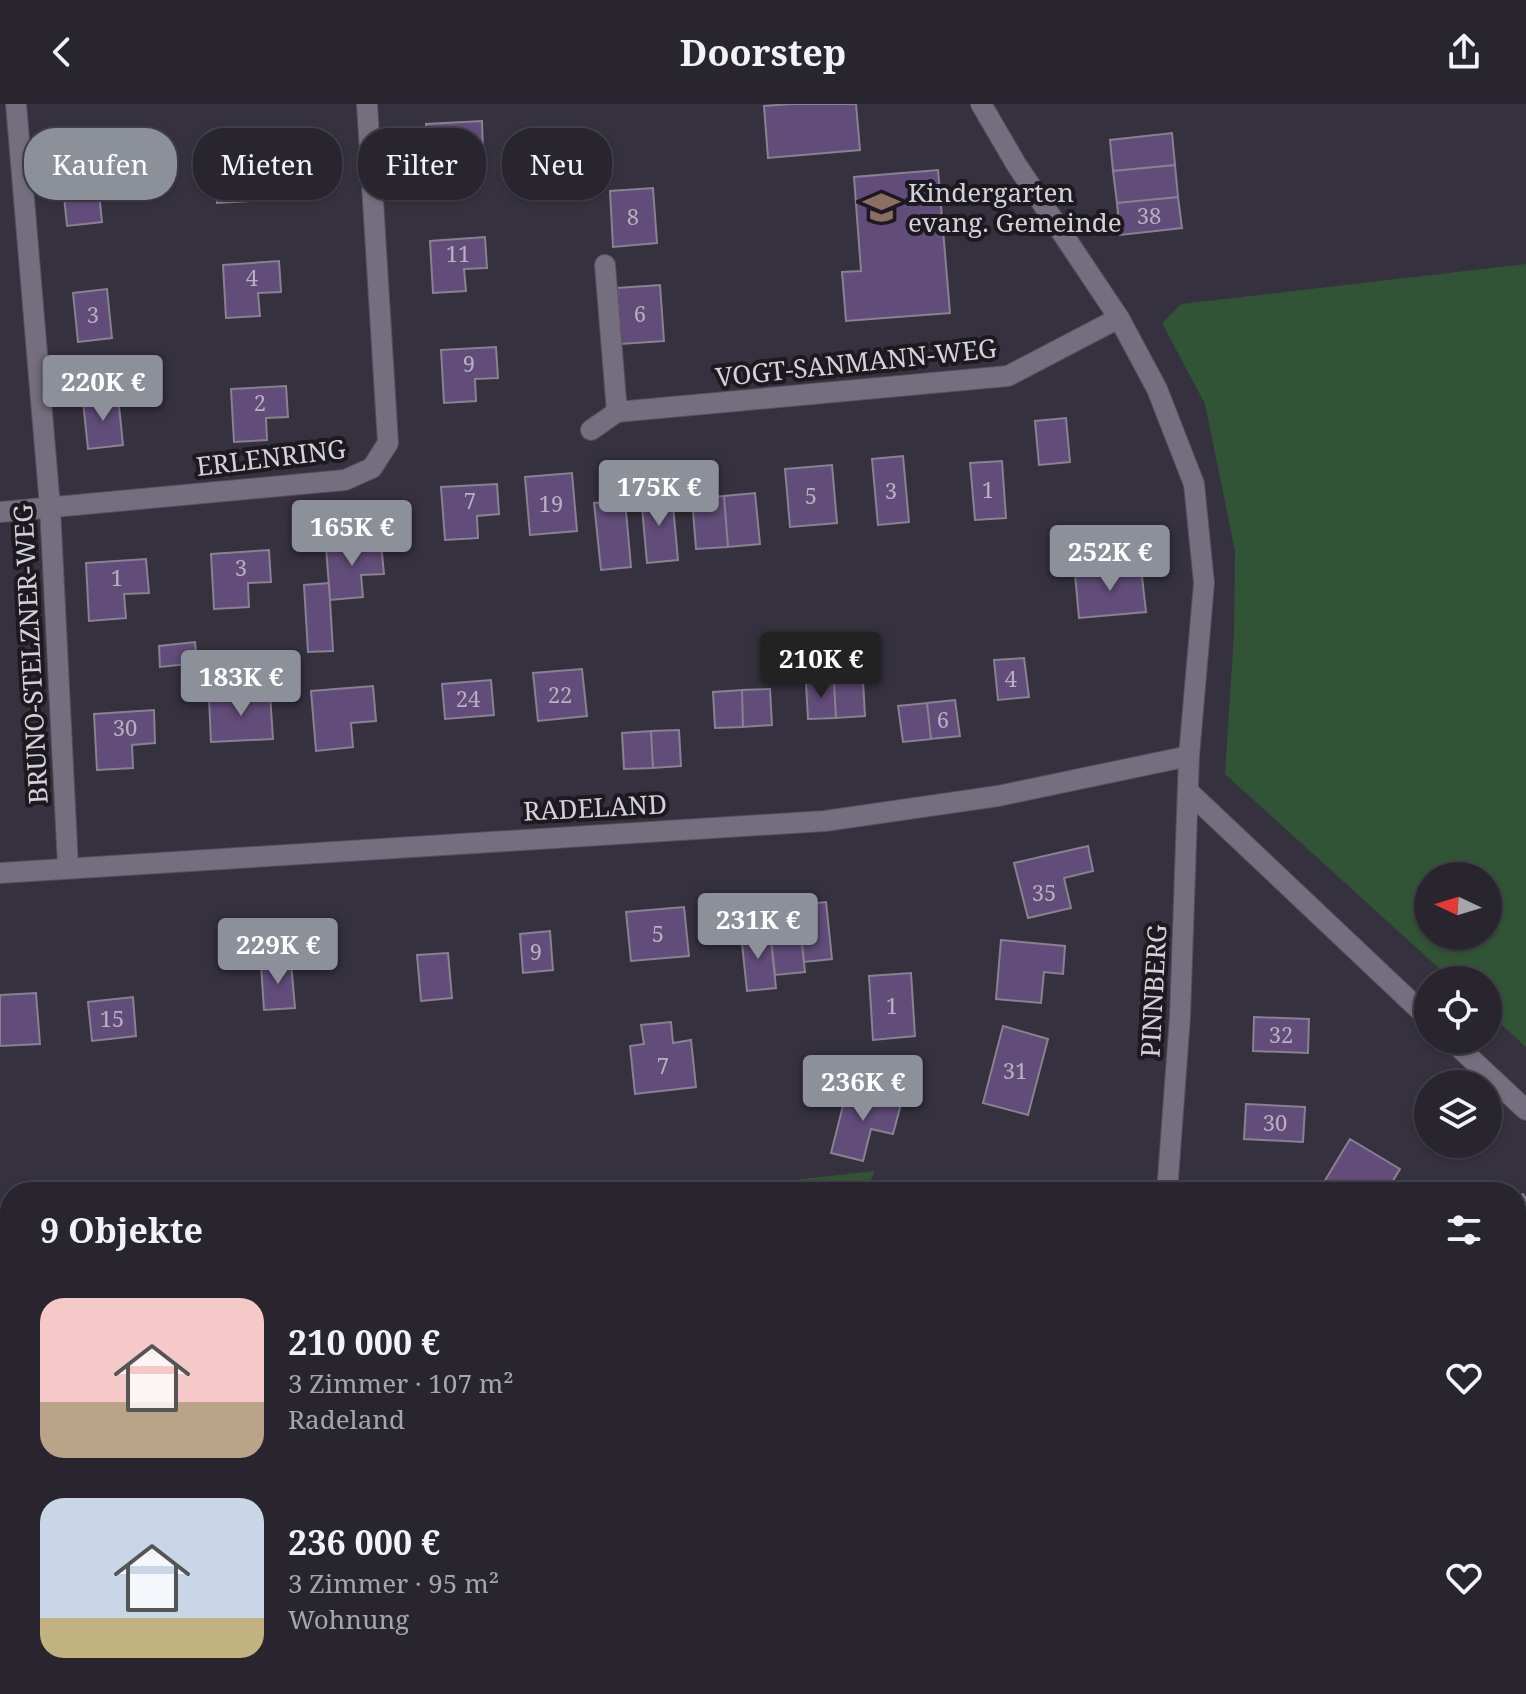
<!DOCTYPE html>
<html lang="de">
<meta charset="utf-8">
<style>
:root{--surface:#28252e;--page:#34313a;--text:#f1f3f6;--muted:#a5a5aa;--line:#44424a;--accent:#8c9099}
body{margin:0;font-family:"Noto Serif",serif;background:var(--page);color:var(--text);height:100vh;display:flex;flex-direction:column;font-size:30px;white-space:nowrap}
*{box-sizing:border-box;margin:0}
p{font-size:26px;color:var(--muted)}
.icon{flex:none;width:44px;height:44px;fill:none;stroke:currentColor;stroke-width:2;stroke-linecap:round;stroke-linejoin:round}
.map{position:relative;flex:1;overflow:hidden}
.side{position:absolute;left:0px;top:1078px;width:1526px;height:512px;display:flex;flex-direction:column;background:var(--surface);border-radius:32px 32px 0 0;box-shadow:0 2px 6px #0004,0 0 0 2px var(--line)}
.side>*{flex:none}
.guide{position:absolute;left:24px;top:24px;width:800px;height:72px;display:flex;gap:16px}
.needle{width:52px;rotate:274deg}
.tools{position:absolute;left:1414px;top:758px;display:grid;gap:16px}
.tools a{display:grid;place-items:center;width:88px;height:88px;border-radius:50%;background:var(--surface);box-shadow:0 2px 6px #0004,0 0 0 2px var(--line);font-size:40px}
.price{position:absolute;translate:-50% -68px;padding:0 18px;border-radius:8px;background:var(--accent);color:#fff;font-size:26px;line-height:52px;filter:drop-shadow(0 2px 4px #0008)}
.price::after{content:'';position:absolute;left:50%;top:48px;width:24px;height:18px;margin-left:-12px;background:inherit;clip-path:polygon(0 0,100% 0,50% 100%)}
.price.on{background:#222;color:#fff}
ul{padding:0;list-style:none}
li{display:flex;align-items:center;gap:24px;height:200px;padding:0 40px}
li span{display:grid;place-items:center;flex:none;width:224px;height:160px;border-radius:24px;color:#555}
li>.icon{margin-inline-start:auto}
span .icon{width:96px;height:96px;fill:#fffc;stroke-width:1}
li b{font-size:34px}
h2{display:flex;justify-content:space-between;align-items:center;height:96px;padding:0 40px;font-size:34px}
.pill{padding:0 28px;border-radius:32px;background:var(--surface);box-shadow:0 2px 6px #0004,0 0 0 2px var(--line);font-size:28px;line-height:72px}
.pill.on{background:var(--accent);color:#fff}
header{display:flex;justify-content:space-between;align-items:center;height:104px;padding:0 40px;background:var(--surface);font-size:36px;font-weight:700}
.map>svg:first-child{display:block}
.green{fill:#325436;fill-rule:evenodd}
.building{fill:#624d7a;stroke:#888191;stroke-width:2}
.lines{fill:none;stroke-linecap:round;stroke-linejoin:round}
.minor-casing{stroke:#55505b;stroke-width:22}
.minor{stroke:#756e7e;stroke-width:20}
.labels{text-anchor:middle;stroke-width:8;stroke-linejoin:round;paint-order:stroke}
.number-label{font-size:22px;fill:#b8b0c1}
.poi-label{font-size:26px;fill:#d4d1d9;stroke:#1c1a20;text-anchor:start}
.street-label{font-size:26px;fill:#d4d1d9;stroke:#1c1a20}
</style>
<header><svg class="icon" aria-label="back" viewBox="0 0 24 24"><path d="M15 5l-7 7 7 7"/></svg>Doorstep<svg class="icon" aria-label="share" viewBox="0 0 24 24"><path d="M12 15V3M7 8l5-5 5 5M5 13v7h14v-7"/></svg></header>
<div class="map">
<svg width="1526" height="1590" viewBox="0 0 1526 1590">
<rect width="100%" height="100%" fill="#36313e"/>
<path class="green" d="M1526,160v783l-38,-35v-32h-36l-227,-206 9,-140 1,-83 -30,-147 -43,-81 19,-19zM1428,772h60v60h-60z
M875,1067l-10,21h-181z
M10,1406v174h535l-10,10h-535v-182z"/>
<path class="building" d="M791,0h65l4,46 -92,8 -4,-52z
M482,17l1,31 -21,1 1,22 -34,2 -3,-53z
M1172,29l3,32 -62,6 -3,-31z
M269,43l2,31 -22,1 1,22 -33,2 -3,-53z
M1175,61l3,32 -61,6 -4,-32z
M938,66l12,143 -104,8 -4,-49 19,-1 -7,-94z
M97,69l5,49 -35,4 -5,-49z
M653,84l4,55 -44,4 -3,-56z
M1178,93l4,31 -62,7 -3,-32z
M485,133l2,31 -23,1 2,22 -33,2 -3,-52z
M279,157l2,31 -23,1 2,23 -34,2 -3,-53z
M660,181l4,56 -43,3 -4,-56z
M107,185l5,49 -34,4 -5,-49z
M496,243l2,31 -23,1 1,22 -32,2 -3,-53z
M286,282l2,31 -22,1 1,22 -33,2 -3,-53z
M118,292l5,49 -35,4 -5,-48z
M1066,314l4,44 -31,3 -4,-44z
M903,352l6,66 -31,3 -6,-66z
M1002,357l4,57 -31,2 -5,-57z
M832,361l5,58 -47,4 -5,-58z
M572,369l5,58 -47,4 -5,-58z
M497,380l2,30 -22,2 1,22 -33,2 -4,-53z
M755,389l5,51 -32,3 -4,-51z
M672,390l6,66 -31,3 -6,-67z
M724,392l4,51 -32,2 -4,-51z
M625,396l6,67 -30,3 -7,-67z
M381,439l3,31 -23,1 2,22 -33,3 -4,-53z
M269,446l2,32 -23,1 1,24 -35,2 -3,-55z
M146,455l3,34 -25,1 2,24 -37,3 -3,-58z
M1141,464l5,44 -67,6 -4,-44z
M329,479l4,68 -25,1 -4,-67z
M195,538l2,21 -37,4 -1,-21z
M1024,554l5,39 -31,3 -4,-40z
M582,565l5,47 -49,5 -5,-48z
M491,576l3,35 -49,4 -3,-35z
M863,576l2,36 -29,2 -2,-36z
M834,578l2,36 -28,1 -2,-36z
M373,582l3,35 -25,2 2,24 -37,4 -5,-60z
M770,585l2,36 -29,2 -1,-37z
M742,586l1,37 -28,1 -2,-36z
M270,590l3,45 -62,3 -2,-44z
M955,596l5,36 -29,3 -4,-36z
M927,599l4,36 -28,3 -5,-36z
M154,606l1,33 -23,2 1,23 -36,2 -3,-56z
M679,626l2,36 -28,2 -2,-37z
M651,627l2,37 -29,1 -2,-36z
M1088,742l5,25 -29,7 7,30 -43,10 -14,-55z
M826,798l6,57 -28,3 -6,-57z
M684,803l5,49 -58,5 -5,-49z
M799,813l6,55 -30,3 -6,-55z
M550,827l3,39 -30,3 -3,-39z
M770,827l6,57 -29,3 -6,-57z
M1001,836l64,6 -2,28 -19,-2 -3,31 -45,-4z
M448,849l4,45 -31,3 -4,-46z
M291,858l4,46 -31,2 -3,-45z
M911,869l4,63 -42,4 -4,-64z
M36,889l4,51 -40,2v-51z
M133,893l3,39 -44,5 -4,-39z
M1254,913l55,2 -1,34 -55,-2z
M671,918l2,21 18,-3 5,47 -61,7 -5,-48 14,-2 -3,-19z
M1003,922l45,13 -20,76 -45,-12z
M847,986l54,14 -8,30 -22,-5 -8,32 -32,-8z
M1246,1000l59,3 -2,35 -59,-3z
M1350,1035l50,30 -14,23h-68z
M1523,1090l3,5v68l-10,6v-75z
M1516,1372h10l-4,88h-6z
M839,1580h52l-3,10h-21z
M1343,1580h23l5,10h-47z
M1414,1580h37l5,10h-37z
M1451,1580h36l5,10h-36z"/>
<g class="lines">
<defs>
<path id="minor" d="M16,0l34,403 18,359
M981,0l35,60 103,154 38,71 37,95 10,99 -15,173 -9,261 -13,175
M605,161l12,147
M591,326l26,-18 391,-36 111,-58
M0,408l345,-32 27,-12 16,-25 -21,-339
M1189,688l239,226
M0,769l825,-52 173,-25 191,-40
M1451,936l75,70
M992,1590l4,-10"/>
</defs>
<use href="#minor" class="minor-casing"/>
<use href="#minor" class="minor"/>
</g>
<defs>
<symbol id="school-bare" viewBox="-9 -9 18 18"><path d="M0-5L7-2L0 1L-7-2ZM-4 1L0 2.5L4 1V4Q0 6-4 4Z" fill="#8d6e63" stroke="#1c1a20" stroke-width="2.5" paint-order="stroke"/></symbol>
</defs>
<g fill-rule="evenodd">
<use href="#school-bare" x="856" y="78" width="51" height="51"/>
</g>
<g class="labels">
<g class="number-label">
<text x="1149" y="120">38</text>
<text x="633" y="121">8</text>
<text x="458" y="158">11</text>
<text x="252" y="182">4</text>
<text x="640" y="218">6</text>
<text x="93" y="219">3</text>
<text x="469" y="268">9</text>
<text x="260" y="307">2</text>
<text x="988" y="394">1</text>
<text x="891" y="395">3</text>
<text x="811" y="400">5</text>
<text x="470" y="405">7</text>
<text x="551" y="408">19</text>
<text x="241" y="472">3</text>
<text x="117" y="482">1</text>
<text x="1011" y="583">4</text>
<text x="560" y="599">22</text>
<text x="468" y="603">24</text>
<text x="943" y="624">6</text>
<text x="125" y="632">30</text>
<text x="1044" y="797">35</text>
<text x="658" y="838">5</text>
<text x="536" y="856">9</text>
<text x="892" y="910">1</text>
<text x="112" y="923">15</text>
<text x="1281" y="939">32</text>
<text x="663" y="970">7</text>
<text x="1015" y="975">31</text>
<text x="1275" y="1027">30</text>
</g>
<g class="poi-label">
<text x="908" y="98">Kindergarten<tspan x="908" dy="30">evang. Gemeinde</tspan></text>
</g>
<g class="street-label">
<text transform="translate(856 259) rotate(-6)" y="9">VOGT-SANMANN-WEG</text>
<text transform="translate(271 354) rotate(-7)" y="9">ERLENRING</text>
<text transform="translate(31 550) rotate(-93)" y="9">BRUNO-STELZNER-WEG</text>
<text transform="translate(595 704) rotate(-3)" y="9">RADELAND</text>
<text transform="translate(1154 887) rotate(-87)" y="9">PINNBERG</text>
</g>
</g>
</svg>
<div class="tools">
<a><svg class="needle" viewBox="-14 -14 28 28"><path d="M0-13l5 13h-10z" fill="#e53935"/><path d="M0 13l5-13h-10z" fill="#a5a5aa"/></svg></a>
<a><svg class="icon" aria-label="locate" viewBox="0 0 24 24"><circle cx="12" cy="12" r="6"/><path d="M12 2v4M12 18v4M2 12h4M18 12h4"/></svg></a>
<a><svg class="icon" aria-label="layers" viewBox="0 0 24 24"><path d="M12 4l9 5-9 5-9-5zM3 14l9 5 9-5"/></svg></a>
</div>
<b class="price" style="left:103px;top:319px">220K €</b>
<b class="price" style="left:659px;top:424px">175K €</b>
<b class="price" style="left:352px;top:464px">165K €</b>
<b class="price" style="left:1110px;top:489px">252K €</b>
<b class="price on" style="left:821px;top:596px">210K €</b>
<b class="price" style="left:241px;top:614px">183K €</b>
<b class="price" style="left:758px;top:857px">231K €</b>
<b class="price" style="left:278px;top:882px">229K €</b>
<b class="price" style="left:863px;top:1019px">236K €</b>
<div class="guide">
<a class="pill on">Kaufen</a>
<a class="pill">Mieten</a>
<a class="pill">Filter</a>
<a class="pill">Neu</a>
</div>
<section class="side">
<h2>9 Objekte<svg class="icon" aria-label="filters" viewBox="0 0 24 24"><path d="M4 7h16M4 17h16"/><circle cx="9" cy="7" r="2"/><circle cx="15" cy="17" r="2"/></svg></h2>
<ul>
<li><span style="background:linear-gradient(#f6c9c9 65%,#b9a48a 0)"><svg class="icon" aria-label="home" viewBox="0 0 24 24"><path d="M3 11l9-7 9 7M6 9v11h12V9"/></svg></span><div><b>210 000 €</b><p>3 Zimmer · 107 m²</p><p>Radeland</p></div><svg class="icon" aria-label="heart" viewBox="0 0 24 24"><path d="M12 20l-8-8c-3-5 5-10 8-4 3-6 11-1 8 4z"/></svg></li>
<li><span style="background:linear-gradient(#c9d6e8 75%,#c2b280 0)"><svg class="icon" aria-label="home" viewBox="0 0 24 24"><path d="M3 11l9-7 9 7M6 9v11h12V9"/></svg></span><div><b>236 000 €</b><p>3 Zimmer · 95 m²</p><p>Wohnung</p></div><svg class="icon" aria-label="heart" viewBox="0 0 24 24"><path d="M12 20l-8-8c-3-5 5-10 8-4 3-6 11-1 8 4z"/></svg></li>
</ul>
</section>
</div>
